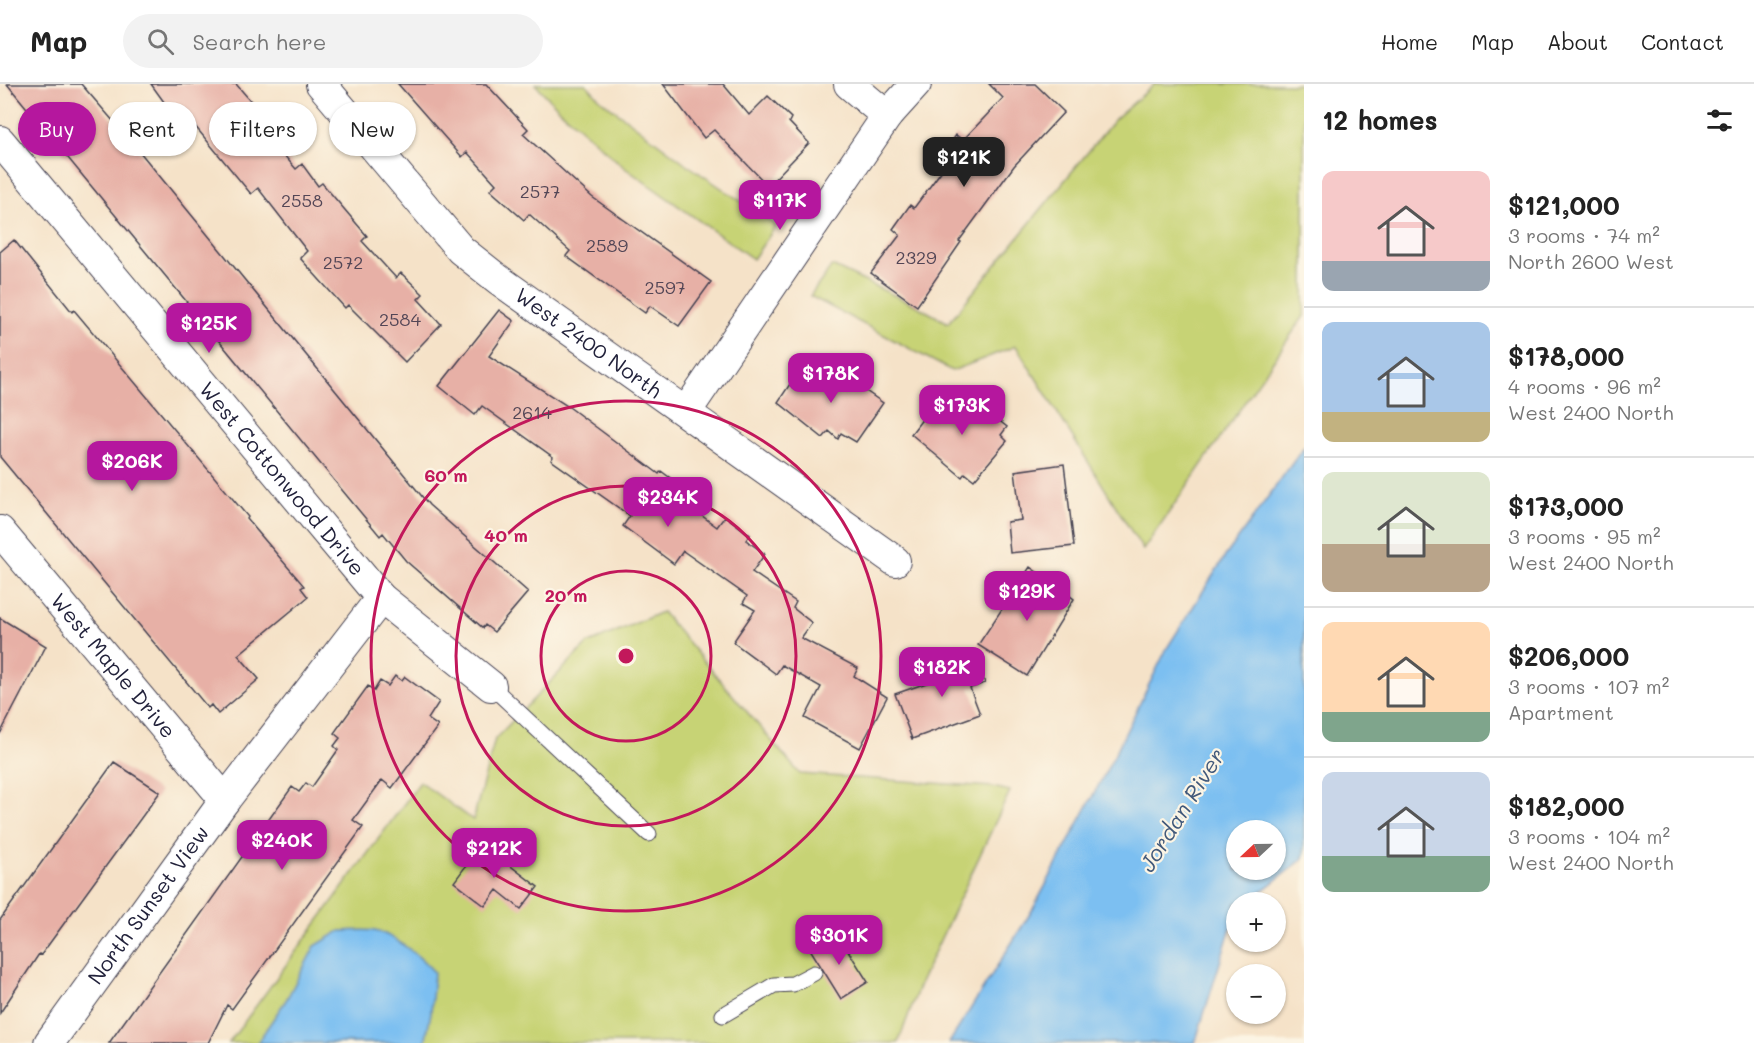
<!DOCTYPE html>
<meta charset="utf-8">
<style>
:root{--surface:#fff;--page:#f2f2f2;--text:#222;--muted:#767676;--line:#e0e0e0;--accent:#b5179e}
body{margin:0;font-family:Mali,sans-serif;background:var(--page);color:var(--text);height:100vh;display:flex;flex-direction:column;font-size:22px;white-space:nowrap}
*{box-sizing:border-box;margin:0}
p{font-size:20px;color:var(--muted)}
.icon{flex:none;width:33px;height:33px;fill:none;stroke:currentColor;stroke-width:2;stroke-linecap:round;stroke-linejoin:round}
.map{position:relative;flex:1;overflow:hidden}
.drawer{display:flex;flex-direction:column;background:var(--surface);width:450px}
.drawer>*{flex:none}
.top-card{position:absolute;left:18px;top:18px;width:570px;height:54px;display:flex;gap:12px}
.needle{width:39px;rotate:248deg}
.controls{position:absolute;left:1226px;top:736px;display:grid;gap:12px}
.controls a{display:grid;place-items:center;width:60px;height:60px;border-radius:50%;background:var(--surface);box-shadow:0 2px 4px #0004;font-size:30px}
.price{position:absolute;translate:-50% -51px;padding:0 14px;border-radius:12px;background:var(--accent);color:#fff;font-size:20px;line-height:39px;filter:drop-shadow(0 2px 3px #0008)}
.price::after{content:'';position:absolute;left:50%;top:36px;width:18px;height:14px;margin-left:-9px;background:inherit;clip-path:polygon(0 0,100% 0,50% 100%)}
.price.selected{background:#222;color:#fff}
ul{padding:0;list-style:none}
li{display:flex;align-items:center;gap:18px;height:150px;padding:0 18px}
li+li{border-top:2px solid var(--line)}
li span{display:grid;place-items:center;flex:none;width:168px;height:120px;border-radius:12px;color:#555}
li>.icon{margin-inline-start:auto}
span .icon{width:72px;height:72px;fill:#fffc;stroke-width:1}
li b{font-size:26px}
h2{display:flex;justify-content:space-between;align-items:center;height:72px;padding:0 18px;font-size:26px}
.tag{padding:0 21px;border-radius:27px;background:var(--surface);box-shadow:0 2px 4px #0004;font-size:21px;line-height:54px}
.tag.selected{background:var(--accent);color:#fff}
header{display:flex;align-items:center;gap:36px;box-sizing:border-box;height:84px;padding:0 30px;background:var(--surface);border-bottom:2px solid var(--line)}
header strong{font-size:28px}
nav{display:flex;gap:33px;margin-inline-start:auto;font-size:21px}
.search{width:420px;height:54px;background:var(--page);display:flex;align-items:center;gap:15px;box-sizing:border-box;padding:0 21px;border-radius:33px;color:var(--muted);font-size:22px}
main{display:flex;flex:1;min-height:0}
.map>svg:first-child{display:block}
.green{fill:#c7d374;stroke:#747a58;stroke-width:1.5}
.water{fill:#7bbff1;stroke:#4e7096;stroke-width:1.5;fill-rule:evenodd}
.building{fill:#e7b0a6}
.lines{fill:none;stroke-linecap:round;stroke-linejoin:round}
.service-casing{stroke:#423f50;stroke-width:17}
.minor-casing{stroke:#423f50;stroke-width:32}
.service{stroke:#fff;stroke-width:15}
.minor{stroke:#fff;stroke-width:30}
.ring{fill:none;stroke:#c2185b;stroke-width:3}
.labels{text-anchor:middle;stroke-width:4.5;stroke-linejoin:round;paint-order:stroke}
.number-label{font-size:18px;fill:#534656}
.street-label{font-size:21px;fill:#22223b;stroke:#fcf5e5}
.water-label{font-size:22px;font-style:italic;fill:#41597b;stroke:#fcf5e5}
.centre{fill:#c2185b;stroke:#fcf5e5;stroke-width:3}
.ring-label{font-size:18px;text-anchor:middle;font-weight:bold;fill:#c2185b;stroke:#fcf5e5;stroke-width:4.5;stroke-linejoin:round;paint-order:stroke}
</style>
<header>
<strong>Map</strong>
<div class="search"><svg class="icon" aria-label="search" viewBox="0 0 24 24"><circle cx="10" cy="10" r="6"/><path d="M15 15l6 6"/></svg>Search here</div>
<nav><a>Home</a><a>Map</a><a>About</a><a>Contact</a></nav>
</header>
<main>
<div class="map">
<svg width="1304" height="959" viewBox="0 0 1304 959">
<rect width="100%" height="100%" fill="#fcf5e5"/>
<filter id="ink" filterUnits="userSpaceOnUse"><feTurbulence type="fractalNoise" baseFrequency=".0167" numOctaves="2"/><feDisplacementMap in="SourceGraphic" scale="12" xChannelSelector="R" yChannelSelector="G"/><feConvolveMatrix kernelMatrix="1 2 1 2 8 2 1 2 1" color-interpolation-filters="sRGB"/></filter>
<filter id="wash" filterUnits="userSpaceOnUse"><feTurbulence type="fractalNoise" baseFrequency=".008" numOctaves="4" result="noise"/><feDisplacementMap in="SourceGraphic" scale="24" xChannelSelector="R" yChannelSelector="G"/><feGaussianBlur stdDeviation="1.35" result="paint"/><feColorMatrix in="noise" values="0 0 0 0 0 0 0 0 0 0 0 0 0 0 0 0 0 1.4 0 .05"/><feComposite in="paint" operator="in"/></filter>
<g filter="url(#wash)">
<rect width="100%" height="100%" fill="#f5e2c8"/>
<path class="green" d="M535,0h51l15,16 88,66 84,57 3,3 -23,33 -128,-91 -64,-57z
M1155,0h149v232l-161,234 -127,-204 -64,25 -142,-75 22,-30 85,40 31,17 167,-204z
M662,528l138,162 192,13 18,4 -89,190 -23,62h-669l191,-261 53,38 22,-81 92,-95z"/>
<path class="water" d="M1304,363v407l-2,6 -56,43h-10v8l-41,132h-246l84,-134 81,-153 53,-108 57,-90zM1236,747h39v39h-39z
M340,847c11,0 24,-2 35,0 18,3 47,27 59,41l-3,41 -6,30h-168l29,-43 29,-54z"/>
<g id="blocks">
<path class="building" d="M7,0h74l54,62 294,359 99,87 -34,40 -9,-7 -2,3 -77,-67 -23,-28 -3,3z
M151,0h85l33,38 -8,7 35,40 6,-5 16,22 4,-3 45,53 -5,5 34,37 5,-5 22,21 -5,5 23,25 -36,38 -57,-57 -3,3 -45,-50 7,-7 -49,-63 -7,6 -66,-80 -8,6z
M398,0h88l42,45 -5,5 69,63 119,85 -32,44 -29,-20 -5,7 -79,-57 4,-5 -41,-37 -5,6 -34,-30 6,-6 -29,-32 -5,5z
M663,0h60l26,31 19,-19 23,22 -2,4 20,21 -41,43 -54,-56 -10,8z
M989,0h46l29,28 -50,54 -55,75 2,1 -44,64 -46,-33 29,-38 -7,-6 17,-24 4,3 31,-42 -6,-5 17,-26 7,5 40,-42z
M14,156l58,72 2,-2 174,207 -1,2 57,67 -3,2 7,9 -70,58 21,24 -41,35 -7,-9 -3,3 -208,-251v-205z
M499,226l15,11 -25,35 80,51 90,67 2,-3 24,18 -7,9 39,29 8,-11 25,19 -4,5 19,14 -13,18 44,30 -3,6 19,15 -11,15 57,30 -4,8 33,21 -27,51 -55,-30 16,-31 -39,-22 -6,9 -43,-32 22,-32 -12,-7 4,-7 -64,-45 -9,13 -51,-38 7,-10 -79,-56 2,-3 -71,-51 -7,9 -36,-29z
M824,278l59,41 -27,39 -15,-9 -3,6 -9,-8 -6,7 -45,-36 18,-27 13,9z
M964,309l43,34 -6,8 6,6 -33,39 -9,-7 -3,4 -51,-43 22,-29 11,9z
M1064,380l10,82 -64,7 -3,-31 14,-2 -6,-49z
M1030,483l44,32 -47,77 -49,-31z
M0,534l46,28 -46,88z
M973,569l12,30 -15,5 10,26 -68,25 -17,-45 43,-15 -4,-10z
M395,592l7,5 3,-4 34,25 -11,17 10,7 -46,62 -10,-8 -29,40 10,7 -131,182 -5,-4 -19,38h-99l183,-256 7,5 7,-9 6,4 26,-37 -4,-4 6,-8 -6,-5 34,-47 6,5 6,-10 8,5z
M114,678l46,30 -119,163 -2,-1 -39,59v-93z
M482,760l56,43 -17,22 -24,-19 -12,16 -31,-24z
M837,849l31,49 -27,17 -31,-50z"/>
</g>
</g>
<g filter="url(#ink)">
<use href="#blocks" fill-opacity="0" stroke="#423f50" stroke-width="1.5"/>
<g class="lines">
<defs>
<path id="service" d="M491,602l158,148
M723,931l51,-30 19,-1 21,-11"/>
<g id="minor">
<path id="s1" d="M321,0l140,166 38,30 396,281"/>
<path d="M849,0l38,32"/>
<path id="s2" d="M0,57l381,457 110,88"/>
<path d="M686,328l201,-296 29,-32"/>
<path id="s3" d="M0,447l225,269"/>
<path id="s4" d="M49,959l176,-243 156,-202"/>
</g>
</defs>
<use href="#service" class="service-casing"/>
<use href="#minor" class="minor-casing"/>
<use href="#service" class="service"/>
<use href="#minor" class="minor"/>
</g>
</g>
<g class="ring">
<circle cx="626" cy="572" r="85"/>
<circle cx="626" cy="572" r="170"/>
<circle cx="626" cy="572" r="255"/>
</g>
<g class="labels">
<g class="number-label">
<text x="540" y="114">2577</text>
<text x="302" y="123">2558</text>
<text x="607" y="168">2589</text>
<text x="916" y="180">2329</text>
<text x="343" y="185">2572</text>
<text x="665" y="210">2597</text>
<text x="400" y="242">2584</text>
<text x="532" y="335">2614</text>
</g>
<g class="street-label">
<text dy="7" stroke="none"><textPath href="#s1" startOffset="375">West 2400 North</textPath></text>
<text dy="7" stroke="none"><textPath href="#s2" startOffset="440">West Cottonwood Drive</textPath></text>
<text dy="7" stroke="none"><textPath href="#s3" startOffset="176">West Maple Drive</textPath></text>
<text dy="7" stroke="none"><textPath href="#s4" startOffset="170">North Sunset View</textPath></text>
</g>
<g class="water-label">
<text transform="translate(1182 726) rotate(-58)" y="8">Jordan River</text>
</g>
</g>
<circle cx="626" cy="572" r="9" class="centre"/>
<g class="ring-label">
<text x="446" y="398">60 m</text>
<text x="506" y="458">40 m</text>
<text x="566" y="518">20 m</text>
</g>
</svg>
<div class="controls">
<a><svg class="needle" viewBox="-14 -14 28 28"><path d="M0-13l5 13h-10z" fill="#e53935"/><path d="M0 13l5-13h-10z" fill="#767676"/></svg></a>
<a>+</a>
<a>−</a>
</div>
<b class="price selected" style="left:964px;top:104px">$121K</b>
<b class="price" style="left:780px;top:147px">$117K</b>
<b class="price" style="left:209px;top:270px">$125K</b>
<b class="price" style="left:831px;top:320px">$178K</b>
<b class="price" style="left:962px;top:352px">$173K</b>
<b class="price" style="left:132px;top:408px">$206K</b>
<b class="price" style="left:668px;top:444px">$234K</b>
<b class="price" style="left:1027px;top:538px">$129K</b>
<b class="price" style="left:942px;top:614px">$182K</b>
<b class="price" style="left:282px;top:787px">$240K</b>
<b class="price" style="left:494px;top:795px">$212K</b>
<b class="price" style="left:839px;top:882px">$301K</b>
<div class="top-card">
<a class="tag selected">Buy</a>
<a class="tag">Rent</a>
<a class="tag">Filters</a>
<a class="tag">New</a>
</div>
</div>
<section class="drawer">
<h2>12 homes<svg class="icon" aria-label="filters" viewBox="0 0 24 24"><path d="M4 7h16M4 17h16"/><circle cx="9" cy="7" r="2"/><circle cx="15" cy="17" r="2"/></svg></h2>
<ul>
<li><span style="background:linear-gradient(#f6c9c9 75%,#9aa5b1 0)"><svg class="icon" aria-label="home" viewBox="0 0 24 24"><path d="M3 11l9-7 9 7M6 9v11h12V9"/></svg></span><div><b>$121,000</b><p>3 rooms · 74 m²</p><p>North 2600 West</p></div></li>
<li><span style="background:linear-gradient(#a9c7e8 75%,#c2b280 0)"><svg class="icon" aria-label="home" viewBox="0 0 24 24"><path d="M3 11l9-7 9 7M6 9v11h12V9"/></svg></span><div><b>$178,000</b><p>4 rooms · 96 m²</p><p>West 2400 North</p></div></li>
<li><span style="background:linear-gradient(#dfe7d0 60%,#b9a48a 0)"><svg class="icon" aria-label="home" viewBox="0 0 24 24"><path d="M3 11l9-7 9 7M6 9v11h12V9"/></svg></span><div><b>$173,000</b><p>3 rooms · 95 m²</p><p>West 2400 North</p></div></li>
<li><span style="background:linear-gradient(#ffd9b3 75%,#7fa58c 0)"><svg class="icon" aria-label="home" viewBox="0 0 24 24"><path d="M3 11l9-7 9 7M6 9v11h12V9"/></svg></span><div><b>$206,000</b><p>3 rooms · 107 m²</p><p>Apartment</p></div></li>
<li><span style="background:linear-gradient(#c9d6e8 70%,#7fa58c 0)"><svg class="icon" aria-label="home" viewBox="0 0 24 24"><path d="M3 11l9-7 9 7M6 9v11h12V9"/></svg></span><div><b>$182,000</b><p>3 rooms · 104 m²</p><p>West 2400 North</p></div></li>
</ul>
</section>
</main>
